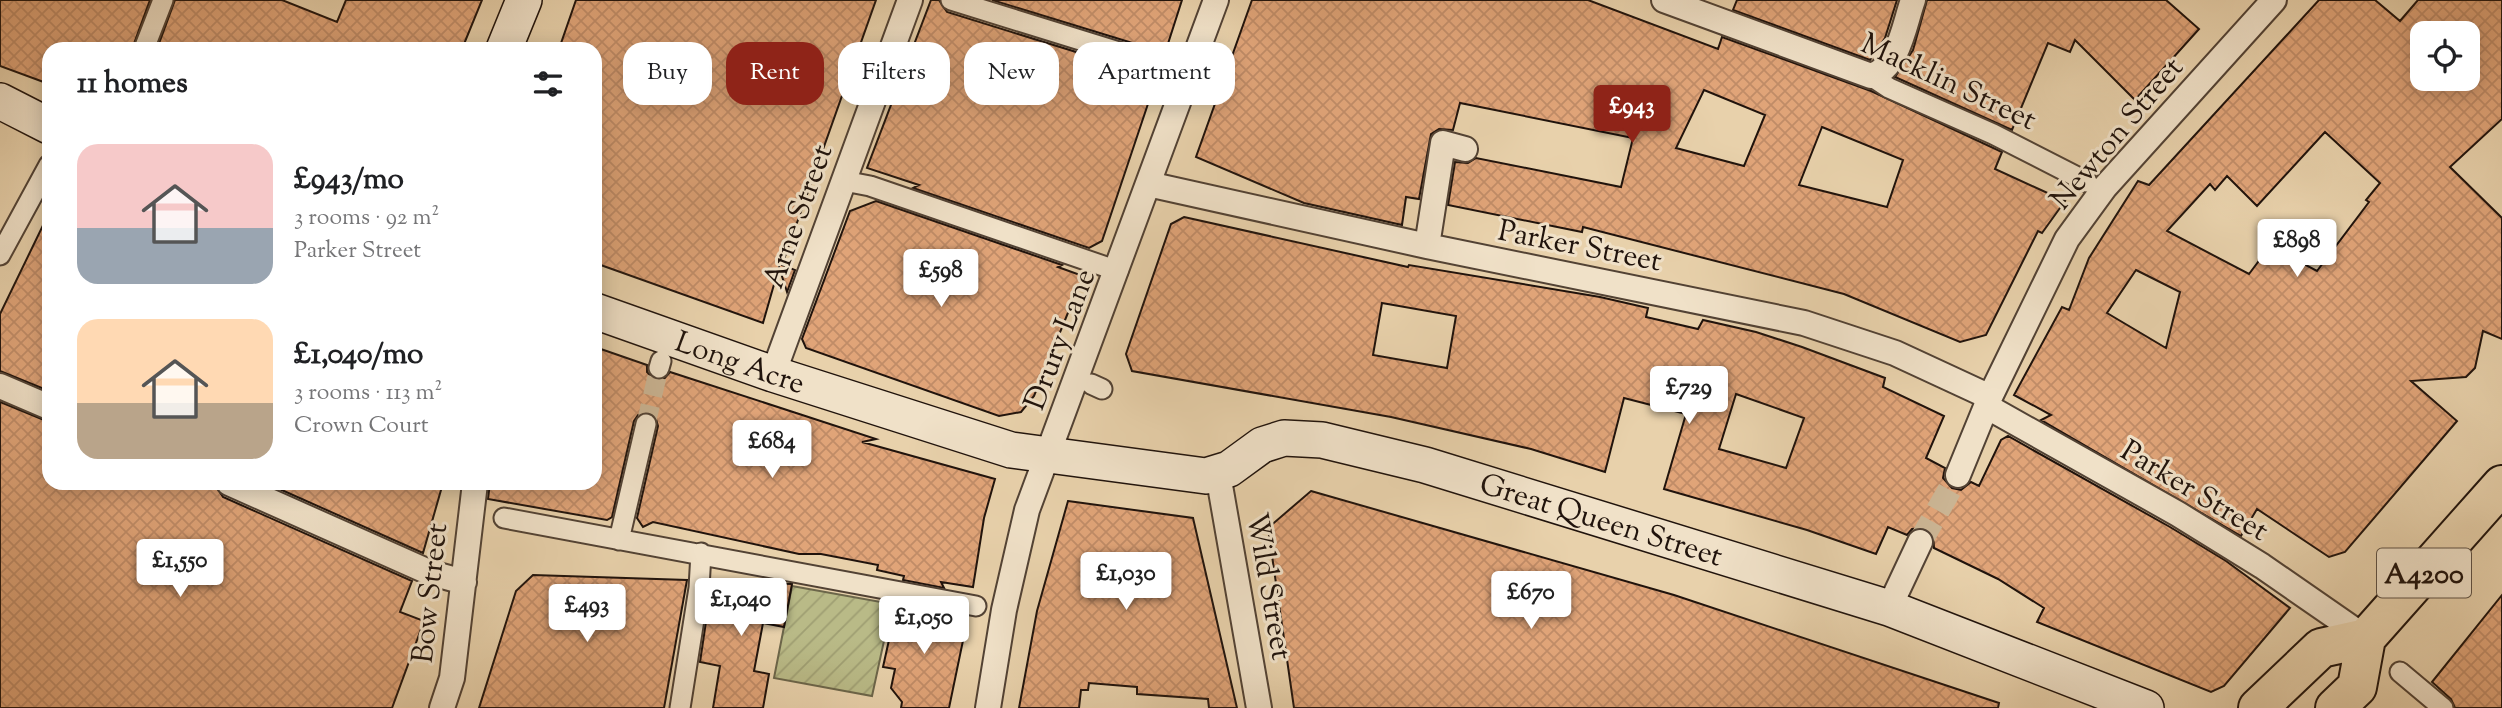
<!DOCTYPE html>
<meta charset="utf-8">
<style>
:root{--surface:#fff;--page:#f2f2f2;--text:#202124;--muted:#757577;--accent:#8f2418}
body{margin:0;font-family:"Sorts Mill Goudy",serif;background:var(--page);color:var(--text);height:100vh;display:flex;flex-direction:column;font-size:26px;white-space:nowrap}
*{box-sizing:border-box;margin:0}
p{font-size:23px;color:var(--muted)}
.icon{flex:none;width:38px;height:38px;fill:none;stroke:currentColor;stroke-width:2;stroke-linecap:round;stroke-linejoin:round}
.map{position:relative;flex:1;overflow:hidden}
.details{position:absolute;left:42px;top:42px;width:560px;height:448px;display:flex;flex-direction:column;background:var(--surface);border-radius:21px;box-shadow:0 4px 18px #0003}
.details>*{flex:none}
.top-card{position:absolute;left:623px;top:42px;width:665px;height:63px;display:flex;gap:14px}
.fabs{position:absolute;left:2410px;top:21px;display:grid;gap:14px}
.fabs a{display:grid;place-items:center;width:70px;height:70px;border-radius:14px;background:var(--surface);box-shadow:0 4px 18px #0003;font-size:35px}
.price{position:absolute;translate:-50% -60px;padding:0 16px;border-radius:7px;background:#fff;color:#222;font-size:23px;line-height:46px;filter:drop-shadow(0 2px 4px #0008)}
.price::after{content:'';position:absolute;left:50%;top:42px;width:21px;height:16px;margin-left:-10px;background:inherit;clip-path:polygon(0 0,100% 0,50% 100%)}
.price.current{background:var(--accent);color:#fff}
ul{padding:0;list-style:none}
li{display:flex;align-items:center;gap:21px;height:175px;padding:0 35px}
li span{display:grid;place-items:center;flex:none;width:196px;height:140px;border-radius:21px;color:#555}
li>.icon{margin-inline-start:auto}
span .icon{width:84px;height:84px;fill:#fffc;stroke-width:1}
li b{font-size:30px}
h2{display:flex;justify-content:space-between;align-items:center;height:84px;padding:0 35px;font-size:30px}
.chip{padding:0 24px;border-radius:21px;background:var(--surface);box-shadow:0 4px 18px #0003;font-size:24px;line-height:63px}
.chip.current{background:var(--accent);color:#fff}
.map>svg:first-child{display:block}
.garden{fill:url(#garden-furrows);stroke:#6c664a;stroke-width:2}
.building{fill:url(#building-cross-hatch);stroke:#20130c;stroke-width:2;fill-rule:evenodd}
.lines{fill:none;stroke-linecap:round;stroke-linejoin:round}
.pedestrian-tunnel{stroke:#cab493;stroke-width:19;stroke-dasharray:19 10;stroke-linecap:butt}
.minor-tunnel{stroke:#cab493;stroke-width:24;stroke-dasharray:24 12;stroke-linecap:butt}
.pedestrian-casing{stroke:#524234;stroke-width:23}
.minor-casing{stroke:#524234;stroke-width:28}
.secondary-casing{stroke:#20130c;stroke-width:38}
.primary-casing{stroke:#20130c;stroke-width:42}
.pedestrian{stroke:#f0e1c8;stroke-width:19}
.minor{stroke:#f0e1c8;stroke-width:24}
.secondary{stroke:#f0e1c8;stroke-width:35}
.primary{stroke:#e8d1ab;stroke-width:38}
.labels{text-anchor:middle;stroke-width:6;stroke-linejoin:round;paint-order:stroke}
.shield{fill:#f0e1c8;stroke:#5e5144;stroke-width:2}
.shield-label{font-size:28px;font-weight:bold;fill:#20130c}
.street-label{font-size:30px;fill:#20130c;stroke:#f0e1c8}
</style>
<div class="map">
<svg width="2502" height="708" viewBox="0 0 2502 708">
<defs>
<pattern id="garden-furrows" width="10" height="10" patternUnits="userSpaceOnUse" patternTransform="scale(1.75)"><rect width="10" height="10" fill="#b9ba87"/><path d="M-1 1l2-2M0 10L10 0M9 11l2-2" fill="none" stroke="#9f9f73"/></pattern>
<pattern id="building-cross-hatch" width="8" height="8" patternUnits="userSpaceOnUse" patternTransform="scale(1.75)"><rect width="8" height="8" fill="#e0a478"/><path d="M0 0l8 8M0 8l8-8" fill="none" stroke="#c08c67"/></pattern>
</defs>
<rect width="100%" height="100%" fill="#e8d1ab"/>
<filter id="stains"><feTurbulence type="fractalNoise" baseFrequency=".00286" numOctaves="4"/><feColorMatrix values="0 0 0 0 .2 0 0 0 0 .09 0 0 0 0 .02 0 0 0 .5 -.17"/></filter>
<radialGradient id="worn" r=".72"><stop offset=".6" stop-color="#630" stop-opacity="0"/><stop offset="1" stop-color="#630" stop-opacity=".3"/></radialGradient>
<path class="garden" d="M792,586l100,18 -20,92 -98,-18z"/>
<path class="building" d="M0,0h150l-18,49h-83v35l-49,-18z
M175,0h107l55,22 9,-22h136l-20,49h-305z
M576,0h300l-94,265 13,5 -8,22 -8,-25 -16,56 -168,-60v-214h-36z
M931,0h8l8,12 210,65 -55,164 -13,7 -176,-60 6,-3 -52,-17z
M992,0h190l-17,53z
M1252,0h336l130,49 4,-12 149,54 131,61 -7,17 70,32 -23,32 -4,-2 -52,104 -26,7 -116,-48 -261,-67 -1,5 -134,-27 7,-43 13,1 8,-5 145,29 12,-49 -173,-35 -7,27 -14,-1 -8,5 -12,65 -13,-2 -4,28 -98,-22 -108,-46zM1704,90l61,25 -21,51 -68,-18zM1822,127l81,33 -16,47 -88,-22z
M1737,0h160l-12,38 -15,22 -137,-50z
M1927,0h239l33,29 -64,71 -60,-60 -5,12 -22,-9 -36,87 -117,-53 18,-27z
M2319,0h56l25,21 18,-21h84v119l-52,48 52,51v121l-19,-8 -8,37 -9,9 -55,4 46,40 -112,131 -16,5 -72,-48 -16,27 -200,-116 10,-5 -37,-20 48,-88 7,3 20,-52 49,-77 11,4zM2422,33h46v46h-46zM2325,132l55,51 -14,17 3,2 -52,69 -47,-25 -21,28 -82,-43 43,-47 5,6 12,-14 30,30zM2136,270l44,22 -14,56 -59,-35z
M876,201l186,64 -4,2 25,9 -49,120 -13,16 -22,4 -193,-68 -4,-9 48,-128z
M49,213v178l-49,-20v-57z
M1184,217l224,50 1,-2 191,32 48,11 -2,9 52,12 5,-9 53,12 46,15 83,31 -2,9 61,29 -18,42 19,10 -2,10 9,10 9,2 10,-8 8,4 22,-46 7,-4 162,91 56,34 64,47 -66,78 -13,6 -174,-70 7,-14 -46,-29 -64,-31 -1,-14 -7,-6 -14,1 -5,6 -19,-8 -12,27 -69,-24 -143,-41 22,-75 -62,-16 -19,74 -74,-23 -140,-32 -259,-46 -6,-17 45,-130zM1382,303l74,13 -9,52 -74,-13zM1736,394l68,24 -18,50 -67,-19z
M595,347l52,18v7l8,8h8l7,-8 206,67 -14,3 133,37 -11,39 -11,69 -32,-5 3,6 -41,-8 1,-4 -27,-6 1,-5 -57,-11h-22l-146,-32 -10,5 -6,-9 21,-92 -3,-10 -7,-4 -10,3 -4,6 -22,96 -5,3 -119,-21 2,-16h105z
M0,402l49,20v61h165l9,14 189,84 -12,31 24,9 -32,87h-392z
M266,483h177l-20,70z
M1311,491l363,104 325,108 -1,5h-704l-26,-180z
M1068,501l125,17 44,190h-28l-1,-9 -71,-5v-7l-48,-4 -1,7h-7l-2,18h-60l18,-97z
M533,575l154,5 -23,128h-185l37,-117z
M712,581l80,3 -8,43 -21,-4 -9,48 15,3 -6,34h-50l7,-42 -20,-4z
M2502,595v113h-47l-4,-9 -19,-17z
M897,604l60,11 8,16 -16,77h-48l1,-6 -11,-14 4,-19 -12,-2z"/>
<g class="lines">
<path class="pedestrian-tunnel" d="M646,424l13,-56"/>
<path class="minor-tunnel" d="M1920,542l38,-67"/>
<defs>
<path id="pedestrian" d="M951,0l210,65 15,8
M144,49l19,-49
M1871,76l18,12 104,46 94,48
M844,181l26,5 248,85
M0,255l49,-90
M659,368l2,-7
M1091,384l11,5
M504,518l472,88
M619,540l27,-116
M2400,672l43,36
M680,708l19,-120 2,-35"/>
<path id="minor" d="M1664,0l207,76c28,-9 33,-51 42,-76
M1148,184l279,62 377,77 91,30 95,44
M1427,246l16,-103 22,6
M773,374l137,-374
M0,386l49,21
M1986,406l192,108 84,52 104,72
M1218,474l41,234
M1958,475l32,-78 77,-158 38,-52 169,-187
M229,483l202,90 33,9
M1889,608l31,-66
M442,708l10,-30 23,-195
M988,708l16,-98 23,-100 189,-510"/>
<g id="secondary">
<path d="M504,49l20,-49"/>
<path d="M0,101l49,25"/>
<path id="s1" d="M595,311l178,63 238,76 195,26 23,-7 33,-24 22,-7 38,2 103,25 464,143 257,100"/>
</g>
<path id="primary" d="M2258,708l63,-60 45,-10
M2335,708l22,-21 9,-49 136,-153"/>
</defs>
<use href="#pedestrian" class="pedestrian-casing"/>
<use href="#minor" class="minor-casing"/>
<use href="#secondary" class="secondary-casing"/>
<use href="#primary" class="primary-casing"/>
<use href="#pedestrian" class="pedestrian"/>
<use href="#minor" class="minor"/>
<use href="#secondary" class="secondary"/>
<use href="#primary" class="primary"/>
</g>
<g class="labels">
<rect class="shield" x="2377" y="548.5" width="94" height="49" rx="5"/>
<g class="shield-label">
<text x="2424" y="583">A4200</text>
</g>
<g class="street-label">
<text transform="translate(1949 81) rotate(25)" y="10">Macklin Street</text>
<text transform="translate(2116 133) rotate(-50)" y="10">Newton Street</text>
<text transform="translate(797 216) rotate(-70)" y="10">Arne Street</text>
<text transform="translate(1580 245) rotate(11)" y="10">Parker Street</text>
<text transform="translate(1059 339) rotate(-69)" y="10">Drury Lane</text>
<text dy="10" stroke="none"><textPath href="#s1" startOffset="154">Long Acre</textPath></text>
<text transform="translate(2195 490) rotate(31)" y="10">Parker Street</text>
<text dy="10" stroke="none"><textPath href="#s1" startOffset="1052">Great Queen Street</textPath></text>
<text transform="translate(1270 586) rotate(80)" y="10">Wild Street</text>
<text transform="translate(429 593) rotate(-84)" y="10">Bow Street</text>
</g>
</g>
<rect width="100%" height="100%" filter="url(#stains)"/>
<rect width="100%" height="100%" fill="url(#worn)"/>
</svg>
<div class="fabs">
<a><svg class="icon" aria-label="locate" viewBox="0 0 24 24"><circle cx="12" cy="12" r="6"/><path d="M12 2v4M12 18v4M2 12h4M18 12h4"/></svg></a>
</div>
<b class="price current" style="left:1632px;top:145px">£943</b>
<b class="price" style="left:2297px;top:279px">£898</b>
<b class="price" style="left:941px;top:309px">£598</b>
<b class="price" style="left:1689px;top:426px">£729</b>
<b class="price" style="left:772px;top:480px">£684</b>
<b class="price" style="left:180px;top:599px">£1,550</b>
<b class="price" style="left:1126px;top:612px">£1,030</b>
<b class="price" style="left:1531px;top:631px">£670</b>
<b class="price" style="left:741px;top:638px">£1,040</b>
<b class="price" style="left:587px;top:644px">£493</b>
<b class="price" style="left:924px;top:656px">£1,050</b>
<div class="top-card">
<a class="chip">Buy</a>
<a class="chip current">Rent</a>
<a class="chip">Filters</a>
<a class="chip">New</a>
<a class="chip">Apartment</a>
</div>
<section class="details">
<h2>11 homes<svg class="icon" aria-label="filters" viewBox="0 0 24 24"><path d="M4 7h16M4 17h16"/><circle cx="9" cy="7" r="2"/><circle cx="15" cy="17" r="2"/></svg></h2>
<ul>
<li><span style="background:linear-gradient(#f6c9c9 60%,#9aa5b1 0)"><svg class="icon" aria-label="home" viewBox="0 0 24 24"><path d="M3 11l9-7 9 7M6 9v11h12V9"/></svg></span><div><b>£943/mo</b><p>3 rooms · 92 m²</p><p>Parker Street</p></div></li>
<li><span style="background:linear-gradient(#ffd9b3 60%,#b9a48a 0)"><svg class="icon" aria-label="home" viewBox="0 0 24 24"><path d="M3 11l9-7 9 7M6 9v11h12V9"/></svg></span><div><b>£1,040/mo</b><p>3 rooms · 113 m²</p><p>Crown Court</p></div></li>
</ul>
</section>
</div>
